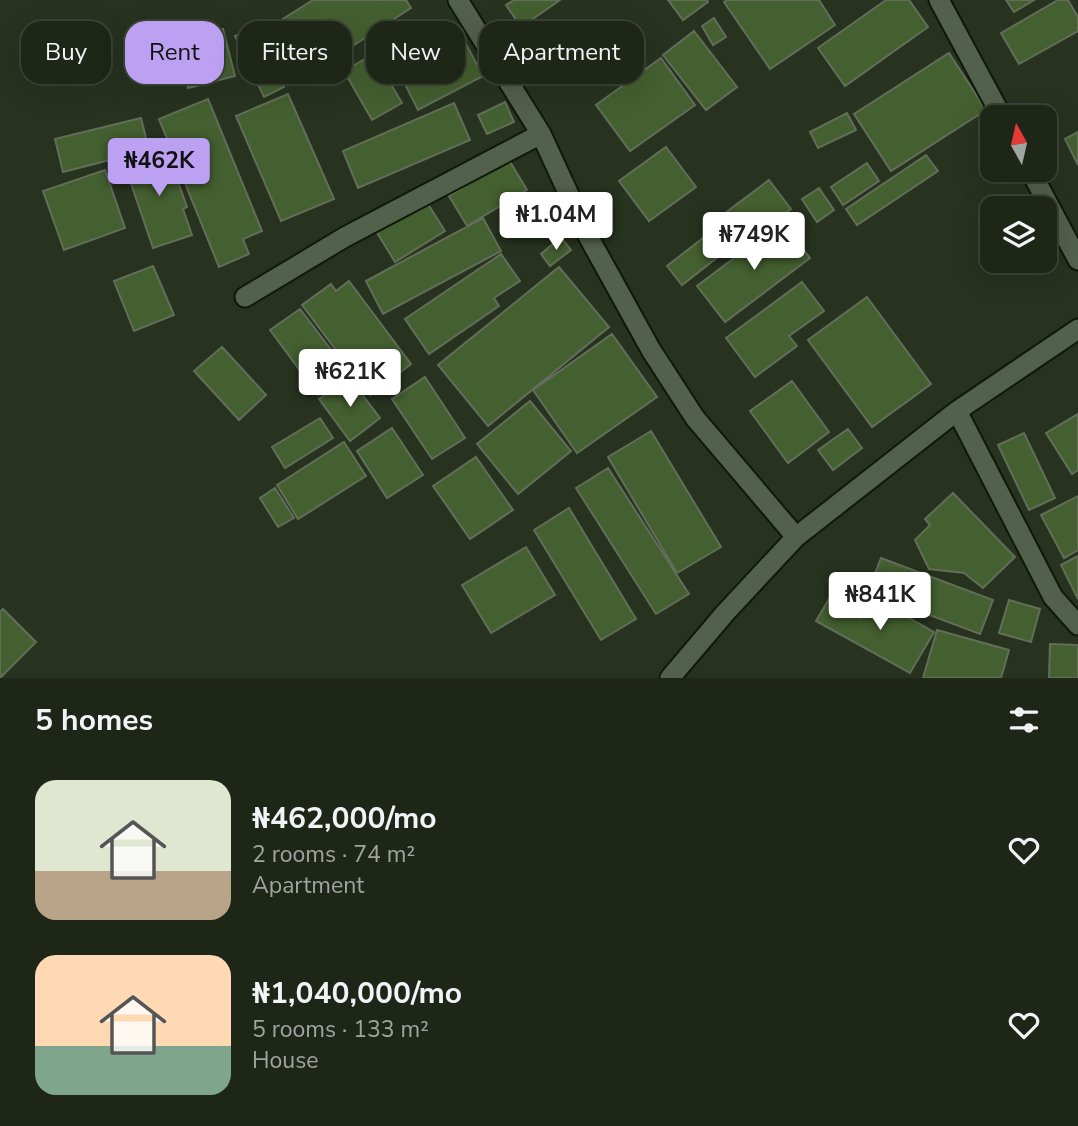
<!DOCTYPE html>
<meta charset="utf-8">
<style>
:root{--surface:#1d2617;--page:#2a3224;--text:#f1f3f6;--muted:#a0a5a1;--line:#3b4336;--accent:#bca0f2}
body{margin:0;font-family:"Nunito Sans",sans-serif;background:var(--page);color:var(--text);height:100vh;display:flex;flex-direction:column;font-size:26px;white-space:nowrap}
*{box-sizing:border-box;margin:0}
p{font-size:23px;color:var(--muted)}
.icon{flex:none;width:38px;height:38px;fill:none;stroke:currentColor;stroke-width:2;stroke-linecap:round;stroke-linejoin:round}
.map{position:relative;height:678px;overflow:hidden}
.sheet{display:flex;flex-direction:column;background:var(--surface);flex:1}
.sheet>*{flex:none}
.guide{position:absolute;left:21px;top:21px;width:700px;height:63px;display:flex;gap:14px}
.needle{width:46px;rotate:352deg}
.controls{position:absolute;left:980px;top:105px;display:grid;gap:14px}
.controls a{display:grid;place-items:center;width:77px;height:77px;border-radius:14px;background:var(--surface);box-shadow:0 7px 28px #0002,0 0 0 2px var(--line);font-size:35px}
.price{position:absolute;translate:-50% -60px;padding:0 16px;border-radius:7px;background:#fff;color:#222;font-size:23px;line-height:46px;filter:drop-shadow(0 2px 4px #0008)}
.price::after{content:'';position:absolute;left:50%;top:42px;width:21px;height:16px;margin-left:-10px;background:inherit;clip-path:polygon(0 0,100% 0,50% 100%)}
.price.on{background:var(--accent);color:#111}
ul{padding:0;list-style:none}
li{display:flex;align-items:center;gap:21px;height:175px;padding:0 35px}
li span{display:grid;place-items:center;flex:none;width:196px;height:140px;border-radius:21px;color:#555}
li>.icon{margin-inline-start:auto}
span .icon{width:84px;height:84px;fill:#fffc;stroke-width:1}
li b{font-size:30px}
h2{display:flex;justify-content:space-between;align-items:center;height:84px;padding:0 35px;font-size:30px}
.pill{padding:0 24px;border-radius:21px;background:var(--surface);box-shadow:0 7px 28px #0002,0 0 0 2px var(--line);font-size:24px;line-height:63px}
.pill.on{background:var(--accent);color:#111}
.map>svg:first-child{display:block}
.building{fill:#445f30;stroke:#626e59;stroke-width:2}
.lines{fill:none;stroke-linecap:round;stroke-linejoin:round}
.minor-casing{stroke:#101908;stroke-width:23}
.minor{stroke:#53604b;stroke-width:19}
</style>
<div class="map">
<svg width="1078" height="678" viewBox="0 0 1078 678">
<rect width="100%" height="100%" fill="#27321f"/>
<path class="building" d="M313,0h93l5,8 -108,70 -33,-51z
M514,0h46l-39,27 -15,-22z
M668,0h39l1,2 -25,18z
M727,0h92l16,25 -65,44 -46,-67z
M886,0h23l19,27 -83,59 -27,-38z
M1006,0h28l-20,12z
M1058,0h10l10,17v14l-59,33 -18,-31z
M714,18l12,19 -13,8 -11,-19z
M456,25l27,51 -65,34 -26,-51z
M255,27l29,60 -20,10 -29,-61z
M223,29l12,47 -47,12 -12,-47z
M694,31l43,56 -31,23 -43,-55z
M949,53l37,57 -95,61 -37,-57z
M373,54l29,49 -30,17 -28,-49z
M661,58l34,47 -65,46 -34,-46z
M288,94l46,105 -53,22 -45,-105z
M208,99l54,132 -19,8 6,15 -30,13 -60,-148z
M505,102l9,20 -27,12 -9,-19z
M454,103l16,37 -112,48 -15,-37z
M847,113l9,17 -38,18 -8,-16z
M141,118l8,32 -86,22 -8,-33z
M1078,132v33l-13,-26z
M666,147l30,40 -47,34 -30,-40z
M166,148l21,59 -4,2 9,26 -39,13 -29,-85z
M926,155l12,16 -81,54 -11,-16z
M509,160l18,30 -60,36 -18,-30z
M867,163l12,18 -36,24 -12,-18z
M105,170l20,58 -61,22 -21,-59z
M769,180l22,29 -61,46 -22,-29z
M819,188l15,22 -17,12 -15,-23z
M426,201l19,30 -50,31 -19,-31z
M540,207l9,11 -14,12 -9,-12z
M483,218l18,33 -118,63 -17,-33z
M782,222l28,36 -85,64 -28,-36z
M561,237l10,13 -21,16 -9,-12z
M703,238l15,19 -36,28 -15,-19z
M501,254l19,27 -26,17 5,8 -70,48 -24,-35z
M153,266l21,49 -40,16 -20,-50z
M559,267l50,60 -121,99 -50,-61z
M349,281l62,83 -41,31 -68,-90 29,-21 5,7z
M802,282l22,29 -35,25 8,10 -42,31 -29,-39z
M867,297l64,87 -59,43 -64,-87z
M300,309l48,63 -30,23 -48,-65z
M612,334l45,63 -80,56 -44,-63z
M222,347l44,48 -27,25 -45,-49z
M349,377l31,41 -30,23 -31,-42z
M425,377l40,61 -33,21 -40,-60z
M792,381l37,51 -41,31 -38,-52z
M530,401l41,50 -53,43 -41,-50z
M1078,414v56l-6,4 -26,-41z
M320,418l13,20 -48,30 -13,-21z
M392,428l31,47 -36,23 -30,-47z
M848,429l14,19 -29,22 -15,-20z
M651,431l70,116 -44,26 -69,-116z
M1024,433l31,65 -26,12 -31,-65z
M344,442l22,34 -68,43 -21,-34z
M476,457l37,53 -43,29 -37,-53z
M608,468l81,126 -33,20 -80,-126z
M275,488l19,30 -16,9 -18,-29z
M953,493l62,64 -32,31 -19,-15 -35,-4 -14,-29 15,-15 -5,-6z
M1078,496v54l-14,8 -23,-43z
M569,508l67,111 -35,21 -67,-110z
M526,547l29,48 -64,38 -29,-48z
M1078,556v43l-17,-34z
M881,558l112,42 -13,34 -112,-42z
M872,597l62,35 -24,41 -94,-52 13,-22 31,19z
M1009,600l31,9 -9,33 -32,-9z
M3,609l33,33 -36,36v-66z
M937,630l72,20 -8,28h-78z
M1050,644l28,1v33h-29z"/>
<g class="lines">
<defs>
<path id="minor" d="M458,0l83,134 47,102 63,114 44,68 101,119
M939,0l63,117
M1030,170l48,90
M245,297l100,-60 196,-103
M957,411l96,186 25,28
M670,678l56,-66 70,-75 161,-126 121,-82"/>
</defs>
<use href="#minor" class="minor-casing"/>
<use href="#minor" class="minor"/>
</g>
</svg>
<div class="controls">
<a><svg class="needle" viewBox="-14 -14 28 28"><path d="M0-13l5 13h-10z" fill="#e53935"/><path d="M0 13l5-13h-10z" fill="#a0a5a1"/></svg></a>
<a><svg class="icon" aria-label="layers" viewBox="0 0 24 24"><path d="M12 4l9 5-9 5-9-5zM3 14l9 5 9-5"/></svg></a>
</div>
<b class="price on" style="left:159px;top:198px">₦462K</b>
<b class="price" style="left:556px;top:252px">₦1.04M</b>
<b class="price" style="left:754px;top:272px">₦749K</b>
<b class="price" style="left:350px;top:409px">₦621K</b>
<b class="price" style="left:880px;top:632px">₦841K</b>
<div class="guide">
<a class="pill">Buy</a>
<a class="pill on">Rent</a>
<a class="pill">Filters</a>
<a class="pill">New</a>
<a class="pill">Apartment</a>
</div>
</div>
<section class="sheet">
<h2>5 homes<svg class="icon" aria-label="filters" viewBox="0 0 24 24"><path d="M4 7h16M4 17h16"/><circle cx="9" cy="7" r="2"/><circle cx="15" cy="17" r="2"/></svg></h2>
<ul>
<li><span style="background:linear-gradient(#dfe7d0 65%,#b9a48a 0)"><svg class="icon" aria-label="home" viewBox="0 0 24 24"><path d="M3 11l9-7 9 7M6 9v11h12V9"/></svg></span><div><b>₦462,000/mo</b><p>2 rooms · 74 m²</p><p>Apartment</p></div><svg class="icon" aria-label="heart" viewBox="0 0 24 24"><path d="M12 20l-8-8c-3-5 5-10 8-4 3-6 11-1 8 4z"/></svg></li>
<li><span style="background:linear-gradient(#ffd9b3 65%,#7fa58c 0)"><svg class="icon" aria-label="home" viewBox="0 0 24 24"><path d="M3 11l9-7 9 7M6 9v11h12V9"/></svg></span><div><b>₦1,040,000/mo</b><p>5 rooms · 133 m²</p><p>House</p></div><svg class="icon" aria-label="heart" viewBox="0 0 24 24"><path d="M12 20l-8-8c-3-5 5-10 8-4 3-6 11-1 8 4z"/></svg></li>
</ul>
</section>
